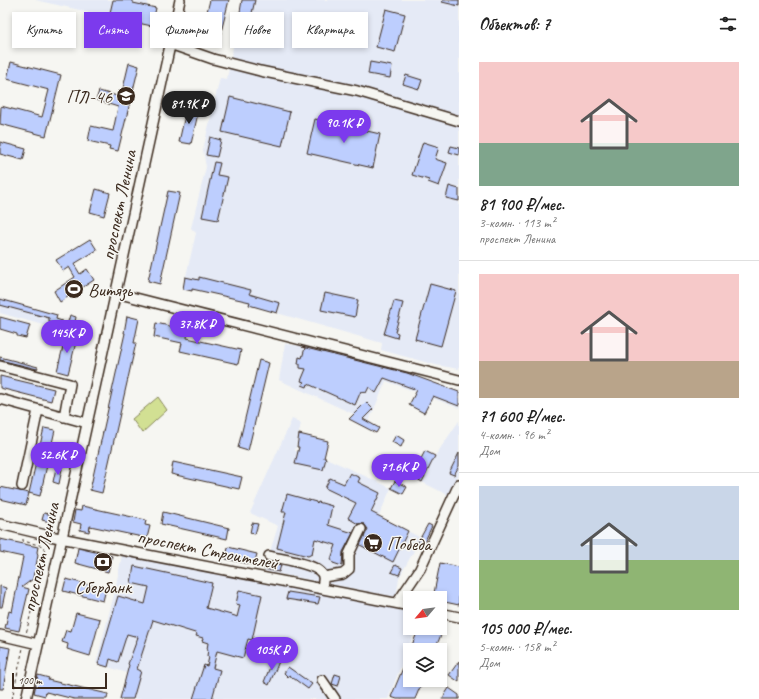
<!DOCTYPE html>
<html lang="ru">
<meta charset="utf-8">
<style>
:root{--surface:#fff;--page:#f6f6f6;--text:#222;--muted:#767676;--line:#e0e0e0;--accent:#7c3aed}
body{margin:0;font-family:Caveat,sans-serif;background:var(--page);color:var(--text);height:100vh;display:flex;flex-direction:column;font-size:15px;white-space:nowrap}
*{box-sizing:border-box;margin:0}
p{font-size:13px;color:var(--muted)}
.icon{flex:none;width:22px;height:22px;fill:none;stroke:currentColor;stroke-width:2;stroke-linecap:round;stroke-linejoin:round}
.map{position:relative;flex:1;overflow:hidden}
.side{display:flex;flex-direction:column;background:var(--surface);width:300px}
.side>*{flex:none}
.hud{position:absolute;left:12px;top:12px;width:380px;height:36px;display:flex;gap:8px}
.needle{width:26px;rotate:241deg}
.fabs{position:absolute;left:403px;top:591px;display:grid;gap:8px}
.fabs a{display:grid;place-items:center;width:44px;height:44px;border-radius:0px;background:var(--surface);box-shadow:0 2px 6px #0003;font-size:20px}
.scale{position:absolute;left:12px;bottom:10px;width:95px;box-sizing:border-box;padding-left:4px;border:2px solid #3b2a1e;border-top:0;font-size:11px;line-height:14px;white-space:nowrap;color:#3b2a1e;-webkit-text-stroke:3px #f6f6f2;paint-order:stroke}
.price{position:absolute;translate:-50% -34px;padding:0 9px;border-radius:14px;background:var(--accent);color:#fff;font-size:13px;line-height:26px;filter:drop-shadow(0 1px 2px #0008)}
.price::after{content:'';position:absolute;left:50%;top:24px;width:12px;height:9px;margin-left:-6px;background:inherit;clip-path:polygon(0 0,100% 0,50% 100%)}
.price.active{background:#222;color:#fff}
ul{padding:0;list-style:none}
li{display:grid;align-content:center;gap:8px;height:212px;padding:0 20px}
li+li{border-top:1px solid var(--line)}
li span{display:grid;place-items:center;height:124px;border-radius:0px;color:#555}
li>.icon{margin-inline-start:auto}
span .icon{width:72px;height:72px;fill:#fffc;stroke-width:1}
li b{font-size:17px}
h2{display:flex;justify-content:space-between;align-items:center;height:48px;padding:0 20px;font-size:17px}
.chip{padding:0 14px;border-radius:0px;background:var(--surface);box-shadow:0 2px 6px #0003;font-size:14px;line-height:36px}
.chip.active{background:var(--accent);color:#fff}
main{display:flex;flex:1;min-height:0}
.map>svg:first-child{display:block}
.built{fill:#e5eaf6}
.green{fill:#d2e093;stroke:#868558}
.building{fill:#bdcefe;stroke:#3b2a1e}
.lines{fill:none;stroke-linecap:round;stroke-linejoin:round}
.minor-casing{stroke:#3b2a1e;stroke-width:12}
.path{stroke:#3b2a1e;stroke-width:1;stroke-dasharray:3 3;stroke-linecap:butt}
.minor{stroke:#f6f6f2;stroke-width:9}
.labels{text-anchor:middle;stroke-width:3;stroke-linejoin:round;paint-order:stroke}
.poi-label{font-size:19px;fill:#3b2a1e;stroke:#f6f6f2;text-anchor:start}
.street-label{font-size:19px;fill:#3b2a1e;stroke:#f6f6f2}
</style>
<main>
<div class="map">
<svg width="459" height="699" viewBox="0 0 459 699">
<rect width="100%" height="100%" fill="#f6f6f2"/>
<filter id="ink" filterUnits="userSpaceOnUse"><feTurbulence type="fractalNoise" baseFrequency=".025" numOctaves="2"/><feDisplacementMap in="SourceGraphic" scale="8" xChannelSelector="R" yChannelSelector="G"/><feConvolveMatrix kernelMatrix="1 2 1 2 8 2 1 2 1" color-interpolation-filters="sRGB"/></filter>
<g filter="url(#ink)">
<path class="built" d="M35,0h113l-1,6 9,2 -4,18z
M242,0h217v369l-23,-4 -55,-15 1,-7 -133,-38 -2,-3 -50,-12 -5,1 -9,-2 13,-56 -5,-5 15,-61 -3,-17 17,-72 7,1z
M0,298l57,17 -3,13 -54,-15z
M304,339l53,15 52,19v7l50,14v14l-73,-27 -17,40 -90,-41 6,-36 17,2z
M292,419l9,4 -6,28 31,7 65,30 -12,28 42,22 -22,40 -3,19 -132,-26 14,-45 -28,-13z
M459,421v53l-11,21 -26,-13 13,-26z
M122,555l288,56v17h6l-28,71h-269l8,-26 -31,-10 18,-68z"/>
<path class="green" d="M158,397l9,13 -25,23 -10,-14z"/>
<path class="building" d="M113,0h20v3l23,5 -4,18 -43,-9z
M210,0h19l-11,44 -18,-5z
M242,0h13l-6,26 -11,-2z
M443,0h16v6l-17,-4z
M386,9l19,5 -10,38 -19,-5z
M11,62l50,13 -15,61 -46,-12 1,-18 41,11 7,-27 -42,-11z
M370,62l22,4 -2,12 -22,-4z
M129,63l10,3 -21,85 -9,-2 1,-3 -22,-5 3,-15 22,5 5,-24 -22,-7 3,-9 22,6z
M406,75l16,5 -3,9 -16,-5z
M230,97l60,15 -8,34 -60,-14z
M187,106l12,3 -8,35 -12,-2z
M315,119l65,15 -7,34 -66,-15z
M210,137l11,3 -4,17 -11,-2z
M0,142l26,7 -3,11 -23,-6z
M423,142l16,5 -4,12 12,4 -8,23 -11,-4 1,-2 -17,-5z
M451,146l8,2v7l-10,-3z
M214,162l6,1 -3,12 11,2 -10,43 -16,-3z
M449,186l10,3v12l-13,-3z
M96,189l14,4 -6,23 -14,-4z
M168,191l12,2 -20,91 -12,-3z
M90,239l7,11 -23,14 6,10 7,-5 7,11 -34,22 -6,-11 21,-14 -6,-10 -6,4 -7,-11z
M185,277l14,3v-3l52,13 -2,4 31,9 -3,10 -28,-8 1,-3 -58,-13v2l-9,-2z
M430,284l26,7 -15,55 -26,-7z
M325,293l33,7 -3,17 -34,-7z
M0,299l57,16 -1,4 6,2 -2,6 -7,-2 1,-2 -5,-1v-4l-49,-13z
M394,301l9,2 -8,29 3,1 -1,5 -13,-4z
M70,315l6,2 -2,10 -7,-2z
M127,316l12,3 -5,24h2l-34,150 -12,-3 35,-157h-1z
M0,317l30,8 -4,13 -9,-2v-2l-17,-5z
M156,323l32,7 -1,8 54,12 -3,14 -58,-13 2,-8 -28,-6z
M66,335l11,3 -9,36 -11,-3z
M302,347l105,26 52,19v14l-26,-10 -9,17 -15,-8 8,-15 -33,-12 -8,15 -7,-6 -3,6 -5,-2 -6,14 -47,-21 -1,3 -5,-2 2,-3 -3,-1 5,-12 -6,-1v-4h-2l1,-7 3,1 3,-10z
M0,357l38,10 -1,2 -37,-9z
M259,360l10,3 -21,88 -10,-3z
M0,376l54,13 -3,12 -51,-13z
M366,402l7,7 -10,10 16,9 -3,5 -27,-14z
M44,428l11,2 -15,66 -11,-3z
M299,434l29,7 -4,17h2l-3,12 -28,-6 4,-17h-2z
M396,435l8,5 -3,7 -9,-5z
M425,451l10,5 -13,26 -10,-6z
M459,453v13l-5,9 -5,-2z
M173,462l69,15 -3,12 -68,-15z
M56,468l6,1 -3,15 -6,-2z
M350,473l10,5 -2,4 22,11 -9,19 37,19 -15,31 -33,-17 8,-16 -4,-5h-6l-10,-6 8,-15 -31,-15 5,-10 14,6z
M395,481l12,6 -4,7 -12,-6z
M0,487l29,6 -3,12 -26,-6z
M287,494l29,8v1l1,1 1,-2 14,4 -4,19 25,8 -10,19 -1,14 -9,-3 -2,-4 5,-14 -21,-6 -3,15 -4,2 -31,-8 9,-36h-4z
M82,506l64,14 -1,5 5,1 -3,12 -57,-12 -1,6 -9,-2 1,-6 -8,-2 2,-12 6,1z
M163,512l66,16 -2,11 -66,-15z
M44,513l8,2 -2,7 -8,-2z
M252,523l6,1 -3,10 -5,-1z
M428,524l4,2 -10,21 -5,-3z
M0,539l38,8 -1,5 1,3 -2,11 2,3 -4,3 -1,7 -11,8 7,2 -10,42 -14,-3 4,-17 3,1 11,-55 -23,-5z
M228,547l29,7 -3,11 -28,-6z
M78,548l34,8 -4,16 -33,-9z
M265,561l16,4 -2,7 -15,-3z
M440,563l19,4v38l-19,-4v-3h-7z
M395,565l7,3 -3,7 -8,-3z
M134,566l78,17 -6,25 29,8 2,1 3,-12 -4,-1 3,-14 23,5 -10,45 -4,-1 -5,19 -26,-7 -4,17 7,2 -8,29h-19l11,-34 3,1 2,-9 -2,-1 1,-7h-1l1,-6 -6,-2 1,-3 -7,-2 1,-2 -2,-1 -42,-13 -16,49 4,2 -8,28h-13l9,-34 -1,-1 10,-27 -11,-3 -9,28 -8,-3 -2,8 -10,-3 20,-68 27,8 4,-17 -18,-4z
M66,579l40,10 -3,12 -40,-10z
M0,586l6,2 -4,19h-2z
M288,592l32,5 -2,7 -32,-5z
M76,613l24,6 -10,37 -23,-7 1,-5 -6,-2 4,-12 5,1z
M419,628h14l9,4 -7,18h-25z
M0,646l10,2 -7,41h-3z
M410,651v29h13l-8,19h-18l-6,-2z
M274,657l6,2 -11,26 -5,-3z
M459,661v21l-10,-7z
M288,667l24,17 -4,5 -19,-14 -1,2 -4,-4z
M335,674l6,2 -3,10 -6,-2z
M38,675l11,3 -1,2 60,14 -1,5h-33l-28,-7 -1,4 -11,-3z
M449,688l10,7v4h-17z"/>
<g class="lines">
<defs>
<path id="minor" d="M170,44l43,15 47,12 97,20 102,30
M116,293l343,87
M0,366l70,18 -6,33
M0,399l87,24
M22,486l16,-76
M0,524l50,12 360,70
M269,556c11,3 51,8 54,20 1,4 -1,9 -1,12
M323,577l20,-3 6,-5v-15l12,-25
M397,603l23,-34 39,-85
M440,613l19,4
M0,635l38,9
M322,680l13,19
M26,699l34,-152 120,-547"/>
</defs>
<use href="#minor" class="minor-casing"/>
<path class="path" d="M23,539v2l20,5 2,5 -19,83
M12,699l11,-51"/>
<use href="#minor" class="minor"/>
</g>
</g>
<defs>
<symbol id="university-disc" viewBox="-11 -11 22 22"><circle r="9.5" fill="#3b2a1e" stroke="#f6f6f2"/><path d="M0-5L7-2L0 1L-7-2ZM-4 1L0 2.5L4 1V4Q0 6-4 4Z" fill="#fff"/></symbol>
<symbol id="stadium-disc" viewBox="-11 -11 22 22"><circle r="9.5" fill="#3b2a1e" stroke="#f6f6f2"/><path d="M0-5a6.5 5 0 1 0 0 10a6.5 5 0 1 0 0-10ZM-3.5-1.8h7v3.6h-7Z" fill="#fff"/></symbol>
<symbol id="supermarket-disc" viewBox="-11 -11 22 22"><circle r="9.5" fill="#3b2a1e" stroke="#f6f6f2"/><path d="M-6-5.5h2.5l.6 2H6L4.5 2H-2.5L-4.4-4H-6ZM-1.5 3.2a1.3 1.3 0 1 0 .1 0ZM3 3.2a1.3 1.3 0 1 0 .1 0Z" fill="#fff"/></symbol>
<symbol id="bank-disc" viewBox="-11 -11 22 22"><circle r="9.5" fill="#3b2a1e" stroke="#f6f6f2"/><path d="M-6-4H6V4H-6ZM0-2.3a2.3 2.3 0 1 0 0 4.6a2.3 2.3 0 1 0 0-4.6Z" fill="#fff"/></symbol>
</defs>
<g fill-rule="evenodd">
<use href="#university-disc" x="115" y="85" width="22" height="22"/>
<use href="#stadium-disc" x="63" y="278" width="22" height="22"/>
<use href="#supermarket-disc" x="362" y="532" width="22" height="22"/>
<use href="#bank-disc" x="92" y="551" width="22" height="22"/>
</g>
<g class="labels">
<g class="poi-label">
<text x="112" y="103" text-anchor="end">ПЛ-46</text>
<text x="88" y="296">Витязь</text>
<text x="387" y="550">Победа</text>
<text x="103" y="593" text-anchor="middle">Сбербанк</text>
</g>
<g class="street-label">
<text transform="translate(118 205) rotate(-78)" y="7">проспект Ленина</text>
<text transform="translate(208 549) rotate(11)" y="7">проспект Строителей</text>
<text transform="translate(40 557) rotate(-77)" y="7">проспект Ленина</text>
</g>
</g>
</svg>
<div class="fabs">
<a><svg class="needle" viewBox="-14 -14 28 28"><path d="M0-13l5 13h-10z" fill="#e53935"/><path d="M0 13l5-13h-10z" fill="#767676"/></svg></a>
<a><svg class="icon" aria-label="layers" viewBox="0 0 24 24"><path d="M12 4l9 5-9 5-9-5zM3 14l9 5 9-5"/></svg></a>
</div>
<div class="scale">100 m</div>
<b class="price active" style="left:189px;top:125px">81.9K ₽</b>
<b class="price" style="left:344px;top:144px">90.1K ₽</b>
<b class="price" style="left:197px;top:345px">37.8K ₽</b>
<b class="price" style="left:67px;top:354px">145K ₽</b>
<b class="price" style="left:58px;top:476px">52.6K ₽</b>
<b class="price" style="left:399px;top:488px">71.6K ₽</b>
<b class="price" style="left:272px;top:671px">105K ₽</b>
<div class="hud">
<a class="chip">Купить</a>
<a class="chip active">Снять</a>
<a class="chip">Фильтры</a>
<a class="chip">Новое</a>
<a class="chip">Квартира</a>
</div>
</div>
<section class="side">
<h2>Объектов: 7<svg class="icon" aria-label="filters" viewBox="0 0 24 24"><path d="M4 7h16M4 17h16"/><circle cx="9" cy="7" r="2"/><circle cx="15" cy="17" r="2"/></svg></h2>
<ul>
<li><span style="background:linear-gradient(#f6c9c9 65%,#7fa58c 0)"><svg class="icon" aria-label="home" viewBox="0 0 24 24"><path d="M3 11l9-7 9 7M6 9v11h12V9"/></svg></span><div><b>81 900 ₽/мес.</b><p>3-комн. · 113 m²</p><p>проспект Ленина</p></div></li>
<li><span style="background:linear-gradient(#f6c9c9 70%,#b9a48a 0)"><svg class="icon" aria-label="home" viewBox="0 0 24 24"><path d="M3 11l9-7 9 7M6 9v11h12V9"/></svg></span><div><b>71 600 ₽/мес.</b><p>4-комн. · 96 m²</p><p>Дом</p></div></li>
<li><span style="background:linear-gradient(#c9d6e8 60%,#8fb573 0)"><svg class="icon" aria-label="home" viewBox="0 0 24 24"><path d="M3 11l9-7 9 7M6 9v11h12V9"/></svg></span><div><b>105 000 ₽/мес.</b><p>5-комн. · 158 m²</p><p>Дом</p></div></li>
</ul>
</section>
</main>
